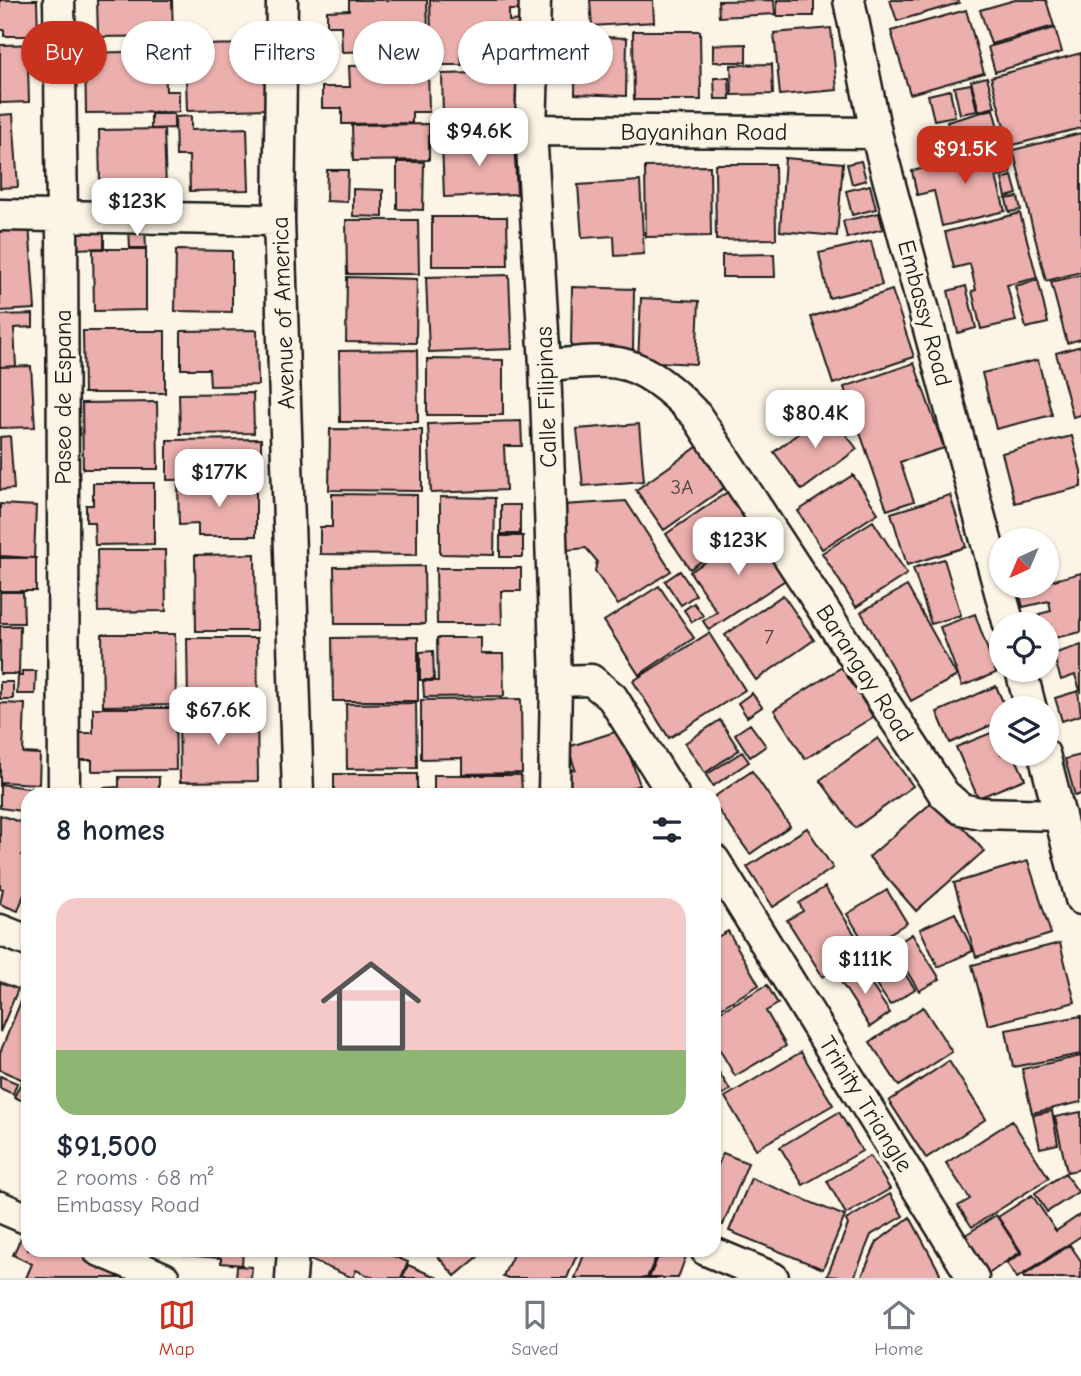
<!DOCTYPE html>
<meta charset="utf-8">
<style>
:root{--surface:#fff;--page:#f6f6f7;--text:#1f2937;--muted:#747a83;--line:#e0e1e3;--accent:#c8321e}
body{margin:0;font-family:"Comic Neue",sans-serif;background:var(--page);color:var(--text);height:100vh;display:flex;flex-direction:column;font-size:26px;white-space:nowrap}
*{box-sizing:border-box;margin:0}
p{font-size:23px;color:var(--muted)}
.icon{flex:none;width:38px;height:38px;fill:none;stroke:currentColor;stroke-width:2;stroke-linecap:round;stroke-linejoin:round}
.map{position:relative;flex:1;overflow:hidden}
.details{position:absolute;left:21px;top:788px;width:700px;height:469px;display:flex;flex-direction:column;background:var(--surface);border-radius:21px;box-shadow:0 2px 5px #0004}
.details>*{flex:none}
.guide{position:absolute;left:21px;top:21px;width:700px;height:63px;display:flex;gap:14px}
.needle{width:46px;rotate:224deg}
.buttons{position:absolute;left:989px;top:528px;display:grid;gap:14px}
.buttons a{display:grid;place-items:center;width:70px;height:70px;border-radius:50%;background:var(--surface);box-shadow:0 2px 5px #0004;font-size:35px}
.price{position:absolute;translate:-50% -60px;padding:0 16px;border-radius:14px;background:#fff;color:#222;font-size:23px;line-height:46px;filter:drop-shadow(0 2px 4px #0008)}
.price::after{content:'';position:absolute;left:50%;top:42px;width:21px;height:16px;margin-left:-10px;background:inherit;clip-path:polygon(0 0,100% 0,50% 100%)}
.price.on{background:var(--accent);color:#fff}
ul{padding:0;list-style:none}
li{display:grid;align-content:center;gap:14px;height:371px;padding:0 35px}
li+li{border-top:2px solid var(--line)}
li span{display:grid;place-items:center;height:217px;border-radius:21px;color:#555}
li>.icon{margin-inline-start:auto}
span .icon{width:126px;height:126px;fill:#fffc;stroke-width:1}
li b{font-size:30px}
h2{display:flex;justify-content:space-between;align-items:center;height:84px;padding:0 35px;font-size:30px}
.tag{padding:0 24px;border-radius:32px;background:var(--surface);box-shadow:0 2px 5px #0004;font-size:24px;line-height:63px}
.tag.on{background:var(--accent);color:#fff}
.tab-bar{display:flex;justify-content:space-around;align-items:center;height:98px;border-top:2px solid var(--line);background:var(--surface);font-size:19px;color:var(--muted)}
.tab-bar a{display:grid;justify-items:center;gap:4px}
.tab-bar .on{color:var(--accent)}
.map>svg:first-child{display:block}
.building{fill:#ebafad;stroke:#1c1c1c;stroke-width:2}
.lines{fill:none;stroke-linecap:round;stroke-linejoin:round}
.minor-casing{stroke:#1c1c1c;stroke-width:35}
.minor{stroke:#fcf5e5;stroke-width:30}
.labels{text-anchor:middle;stroke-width:7;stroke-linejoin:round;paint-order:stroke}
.number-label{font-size:21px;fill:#504140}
.street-label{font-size:24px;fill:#1c1c1c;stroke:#fcf5e5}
</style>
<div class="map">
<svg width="1081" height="1278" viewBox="0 0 1081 1278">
<rect width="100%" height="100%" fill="#fcf5e5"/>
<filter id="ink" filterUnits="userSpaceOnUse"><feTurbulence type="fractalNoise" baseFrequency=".0143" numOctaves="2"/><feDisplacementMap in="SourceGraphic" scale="14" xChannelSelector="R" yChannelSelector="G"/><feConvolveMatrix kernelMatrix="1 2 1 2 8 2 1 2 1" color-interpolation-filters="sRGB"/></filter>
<g filter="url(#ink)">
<path class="building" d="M0,0h37l1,36h-34v-6h-4z
M97,0h75l1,36 -75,1z
M349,0h78l1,36h-18l1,14 -69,2 -1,-26h-14v-15l22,-1z
M430,0h96l1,10h-18v11l18,-1v10l-15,1v21l-51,1 1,12h-30z
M590,0h63l1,22 -62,4z
M774,0l1,14 -56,3 -1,-16z
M777,0h37v16h-37z
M890,0h68l1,3 -62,18z
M1015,0h31l8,26 -63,18 -11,-34z
M966,10l18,63 -74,21 -19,-63z
M831,28l6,62 -57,5 -6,-62z
M1055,28l7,24 -67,20 -7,-25z
M633,31h67l1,69h-67z
M576,36l51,2 -1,58 -51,-2z
M48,44l1,21h-21l1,37 -29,1v-58z
M270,44l2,65 -85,2 -2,-66z
M746,44v18h-33v-17z
M165,51l1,40h13v21l-93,1 -1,-60z
M1081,53v75l-72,18 -18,-69z
M772,64l1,30 -41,1 -1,-30z
M428,65l1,47h-17v11l-70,1v-16h-20v-21h28l-1,-21z
M519,72l3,63 -88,3 -1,-24h10l-1,-40z
M987,77l8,30 -16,4 -8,-30z
M714,78h15l1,21h-15z
M971,84l6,27 -17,3 -6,-27z
M950,90l5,26 -21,4 -6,-25z
M993,109l10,38 -45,12 -11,-37z
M13,114l5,73 -18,1v-73z
M151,114h23v14l-23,1z
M191,116v14l56,-2 2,62 -59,1 -1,-35h-13l-1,-39z
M429,124v36l-76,1 -1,-36z
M164,129l2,60 -66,1 -1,-60z
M1081,133v139l-35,9 -33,-131z
M514,139l3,55 -73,3 -2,-55z
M1005,149l6,24 -15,4 9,34 -63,15 -8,-35 -17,4 -5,-24z
M785,158l58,5 -6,73 -57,-5z
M861,161l5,19 -14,4 -5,-20z
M397,162h27l-1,48 -26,-1z
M715,164h60l1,75 -60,1z
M710,166l1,70 -65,1 -1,-70z
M327,170h21l-1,32 -21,-1z
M1012,176l5,18 -11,3 -4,-18z
M640,181l4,73 -29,2 -1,-20 -32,2 -4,-53z
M870,185l6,24 -24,6 -6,-24z
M353,189l30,1v27l-30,-1z
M1018,197l3,13 -12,2 -3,-13z
M879,213l4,16 -36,9 -4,-17z
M1020,213l17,65 -30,7 9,36 -35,8 -9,-38 4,-1 -6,-26 -16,4 -9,-36z
M432,217h75l1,49h-76z
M346,220h72l1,54h-72z
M29,224l6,85 -35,2v-85z
M129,227l16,1 1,20h-16z
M72,229h32v19l-31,1z
M871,241l11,44 -53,13 -10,-45z
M93,249h53v61l-52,1z
M176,250l56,1v61l-57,-1z
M774,254l1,23h-53v-22z
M509,275l3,74 -83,3 -3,-75z
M1081,275v64l-14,4 -16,-61z
M347,277l70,2 -1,64 -70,-1z
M1038,280l10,43 -22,5 -11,-42z
M966,286l10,42 -18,5 -10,-42z
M572,287l62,2 -1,61 -62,-2z
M892,290l22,67 -81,27 -22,-67z
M641,298l58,3 -3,63 -58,-3z
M33,314v13l-19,1 2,38 -16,1v-52z
M257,330l1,55 -48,1 -1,-17h-28v-38z
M83,331h82v62h-81z
M1081,346v69l-8,2 -17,-64z
M417,350l1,72h-78l-1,-71z
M427,359l76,1v55h-76z
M1038,360l14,55 -56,14 -14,-56z
M914,363l30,85 -44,14 14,39 -27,9 -43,-123z
M31,366l4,61 -35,1v-61z
M253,393l1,40 -74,1 -1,-40z
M157,402l1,67h-75l-1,-66z
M828,411l29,38 -55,41 -28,-38z
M521,421l1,25h-18l2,44 -75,3 -3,-69z
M639,424l5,57 -61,5 -6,-57z
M330,429l92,1v61l-93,-1z
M10,436l4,53 -14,1v-53z
M1072,436l9,35v16l-66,16 -13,-50z
M261,439v40l-94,1v-40z
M700,445l28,40 -64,45 -28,-40z
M853,475l25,38 -56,36 -24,-38z
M93,483h61v61l-59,1 -1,-23h-8v-17h7z
M256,484v52h-58v-12l-19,1 -1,-40z
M732,489l24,35 -66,45 -24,-35z
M332,494l85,1v60l-97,-1v-27h12z
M950,495l16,52 -59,18 -16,-52z
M440,497l55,1 -1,57 -54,-1z
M626,501l45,70 -53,34 -23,-34 2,-10 -11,-13 -19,2 -4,-45z
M0,504l36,2 -2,52 -34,-2z
M501,505h19v29h-19z
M873,521l34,53 -51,33 -34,-54z
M754,530l33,49 -78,51 -6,-9 14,-9 -27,-40z
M500,536h23v21h-23z
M97,550h68l1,61 -68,1z
M255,554l1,77h-60l-1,-76z
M0,558h36v33h-36z
M944,559l17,56 -30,9 -18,-56z
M424,566l1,58h-90l-1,-57z
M436,568h85v23h-20l1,33h-65z
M680,571l16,24 -15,10 -16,-24z
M1081,573v59l-35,8v-15h-5l-2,-11 12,-3 -2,-10 -26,6 -5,-19 28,-2v-4z
M659,586l35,52 -55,37 -35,-54z
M907,586l50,90 -46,25 -50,-89z
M0,592h23l1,31h-24z
M783,595l31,45 -58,40 -31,-45z
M694,603l9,13 -11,6 -8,-12z
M975,614l21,59 -34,13 -22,-59z
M0,626h20l-1,48h-19z
M709,633l36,57 -76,48 -36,-57z
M102,634h73l1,71 -73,1z
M418,637v64h-85l-1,-63z
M187,638h70l1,66h-70z
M437,638h44v16h22l1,42 -80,1 -1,-16h15z
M1081,645v48l-6,-18 -14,5 -8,-26z
M433,651l1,29h-14v-28z
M842,667l31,50 -68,42 -31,-49z
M22,671h14l-1,23h-18l1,-18h4z
M0,682h13v17h-13z
M996,686l10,23h-5v12l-51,22 -13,-31z
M1078,691l3,24 -19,6 -7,-23z
M752,693l10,14 -15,10 -9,-14z
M521,699l1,74 -60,1v-16l-41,1v-59z
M0,703l25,1 -2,49 17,1 -1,30 -39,-2z
M416,703l1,65 -70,1 -1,-65z
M93,708h82l1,62 -84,1v-11h-17v-27h18z
M179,713h78l1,68 -78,1z
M720,720l19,30 -34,23 -20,-30z
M750,724l16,22 -16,11 -15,-23z
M1001,729v25h13l11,25 -47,19 -22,-51z
M621,730l19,55 -29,9h-39l-7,-22 10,-3 -7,-22z
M878,738l35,48 -58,42 -35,-48z
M742,752l7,10 -36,24 -7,-11z
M1081,755v39l-6,2 -10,-37z
M752,771l38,55 -40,28 -36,-50v-7z
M334,774h83v20h-83z
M434,775h87l1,16 -21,1v2h-67z
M119,777h40v17h-56v-6l16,-1z
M0,784l34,5 -1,5h-5v18l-28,-4z
M937,798l47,53 -68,60 -47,-54z
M0,815l28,10v12l-6,18 6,2v26l-10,28 -18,-7 3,-15 -3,-1z
M807,828l26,40 -60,39 -26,-40z
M1028,861l23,73 -75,23 -22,-74z
M825,887l40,64 -42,26 -36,-57 16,-9 -4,-8z
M887,890l20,33 -40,24 -20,-33z
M955,913l18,38 -35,16 -18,-38z
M728,931l31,54 -45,27v-73z
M912,934l28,45 -21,12 -27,-44z
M1060,943l15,59 -87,23 -16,-60z
M895,959l20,30 -25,16 -20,-30z
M859,966l31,47 -20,14 -31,-48z
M0,982l18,7 -18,43z
M767,985l11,19 -12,7 20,35 -51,30 -21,-36v-25z
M21,1001l7,2v79l-28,-12v-17z
M923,1007l29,45 -53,34 -29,-44z
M1081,1016v38l-68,13 -7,-37z
M801,1052l32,53 -77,44 -31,-52z
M1081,1056v46l-49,11 -10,-44z
M949,1061l37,58 -60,39 -37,-57z
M714,1064l16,26 -16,9z
M0,1076l17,7 -4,11 -13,-6z
M21,1083l7,3v17l-14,-6z
M1052,1111l6,33 -18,4 -7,-33z
M839,1112l23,39 -59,34 -23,-38z
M1081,1112v57l-14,3 -12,-55z
M1012,1121l37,57 -77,49 -14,-21 12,-7 -24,-36z
M723,1153l25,10 -25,62 -9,-4v-46z
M870,1156l20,33 -44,25 -19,-33z
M1065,1173l13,19 -31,20 -12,-19z
M751,1178l94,38 -22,53 -94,-38z
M890,1194l13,22 -32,19 -17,43 -27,-2 21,-51 -2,-5z
M1032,1195l24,36 25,-17v22l-64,42 -10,-15 15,-10 -24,-36z
M996,1215l24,37 -32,22 -24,-38z
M910,1217l30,56 -3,5h-76l16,-36z
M26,1227l2,1v22h46l61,28h-109l6,-14 -19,-9z
M1070,1245l11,16v17h-57l-1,-2z
M185,1250h58l-1,15 -21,-2v-5l-37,-3z
M312,1250h67l29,12 -7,16h-27l-18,-8 -3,8 -45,-19z
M434,1250h52l-31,26 -22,-25z
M515,1250h64l-12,28h-59l-5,-2z
M586,1250h73l-12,28h-72z
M661,1250h10l15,6 -8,22h-29z
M408,1265l30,13h-36z
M237,1266l15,1 -1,11h-15z"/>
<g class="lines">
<defs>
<path id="minor" d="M59,0l3,216 2,578
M282,0l-3,220 19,574
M535,0l-4,130 14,235 11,316 -2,113
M849,0l27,133 133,492
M531,130l345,3
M0,215l279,5
M545,365c24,-1 49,-6 73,-2 30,5 58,31 78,52l248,379 17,15 19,4 80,2
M1021,670l10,39
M556,681l35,-1 21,17 61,97
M1044,754l37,145
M714,860l259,418
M0,930l28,11
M0,1207l28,12
M98,1250l66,28
M706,1250l67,28
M291,1278l2,-28"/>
</defs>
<use href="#minor" class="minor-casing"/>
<use href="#minor" class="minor"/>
</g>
</g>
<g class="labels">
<g class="number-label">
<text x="682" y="494">3A</text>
<text x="769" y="644">7</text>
</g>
<g class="street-label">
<text x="704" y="140">Bayanihan Road</text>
<text transform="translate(283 313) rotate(-92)" y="8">Avenue of America</text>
<text transform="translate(925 313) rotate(75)" y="8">Embassy Road</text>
<text transform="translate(63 397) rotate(-90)" y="8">Paseo de Espana</text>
<text transform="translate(546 397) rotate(-92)" y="8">Calle Filipinas</text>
<text transform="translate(865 673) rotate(57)" y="8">Barangay Road</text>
<text transform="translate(866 1104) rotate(58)" y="8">Trinity Triangle</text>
</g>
</g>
</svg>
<div class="buttons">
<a><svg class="needle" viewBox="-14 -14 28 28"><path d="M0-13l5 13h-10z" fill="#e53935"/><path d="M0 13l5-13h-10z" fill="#747a83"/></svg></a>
<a><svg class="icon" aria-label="locate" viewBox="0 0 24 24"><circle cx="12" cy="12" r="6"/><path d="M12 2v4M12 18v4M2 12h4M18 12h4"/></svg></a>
<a><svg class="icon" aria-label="layers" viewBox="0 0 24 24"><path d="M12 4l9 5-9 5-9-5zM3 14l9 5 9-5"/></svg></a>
</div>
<b class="price" style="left:479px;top:168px">$94.6K</b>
<b class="price on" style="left:965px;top:186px">$91.5K</b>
<b class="price" style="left:137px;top:238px">$123K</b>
<b class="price" style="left:815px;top:450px">$80.4K</b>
<b class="price" style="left:219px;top:509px">$177K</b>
<b class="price" style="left:738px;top:577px">$123K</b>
<b class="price" style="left:218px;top:747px">$67.6K</b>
<b class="price" style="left:865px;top:996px">$111K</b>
<div class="guide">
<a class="tag on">Buy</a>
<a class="tag">Rent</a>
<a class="tag">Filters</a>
<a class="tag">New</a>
<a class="tag">Apartment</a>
</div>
<section class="details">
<h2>8 homes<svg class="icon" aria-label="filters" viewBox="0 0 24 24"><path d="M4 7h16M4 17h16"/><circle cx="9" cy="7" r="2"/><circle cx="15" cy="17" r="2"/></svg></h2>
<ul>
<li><span style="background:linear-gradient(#f6c9c9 70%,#8fb573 0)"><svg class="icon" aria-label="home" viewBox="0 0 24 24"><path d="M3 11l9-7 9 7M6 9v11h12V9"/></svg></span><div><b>$91,500</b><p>2 rooms · 68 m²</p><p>Embassy Road</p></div></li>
</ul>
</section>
</div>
<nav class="tab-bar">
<a class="on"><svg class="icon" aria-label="map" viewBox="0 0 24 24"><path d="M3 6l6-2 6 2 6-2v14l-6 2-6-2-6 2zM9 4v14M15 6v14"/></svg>Map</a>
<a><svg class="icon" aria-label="saved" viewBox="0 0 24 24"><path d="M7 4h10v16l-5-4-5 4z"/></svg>Saved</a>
<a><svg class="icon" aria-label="home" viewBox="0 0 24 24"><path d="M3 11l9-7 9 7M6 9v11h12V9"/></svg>Home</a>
</nav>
